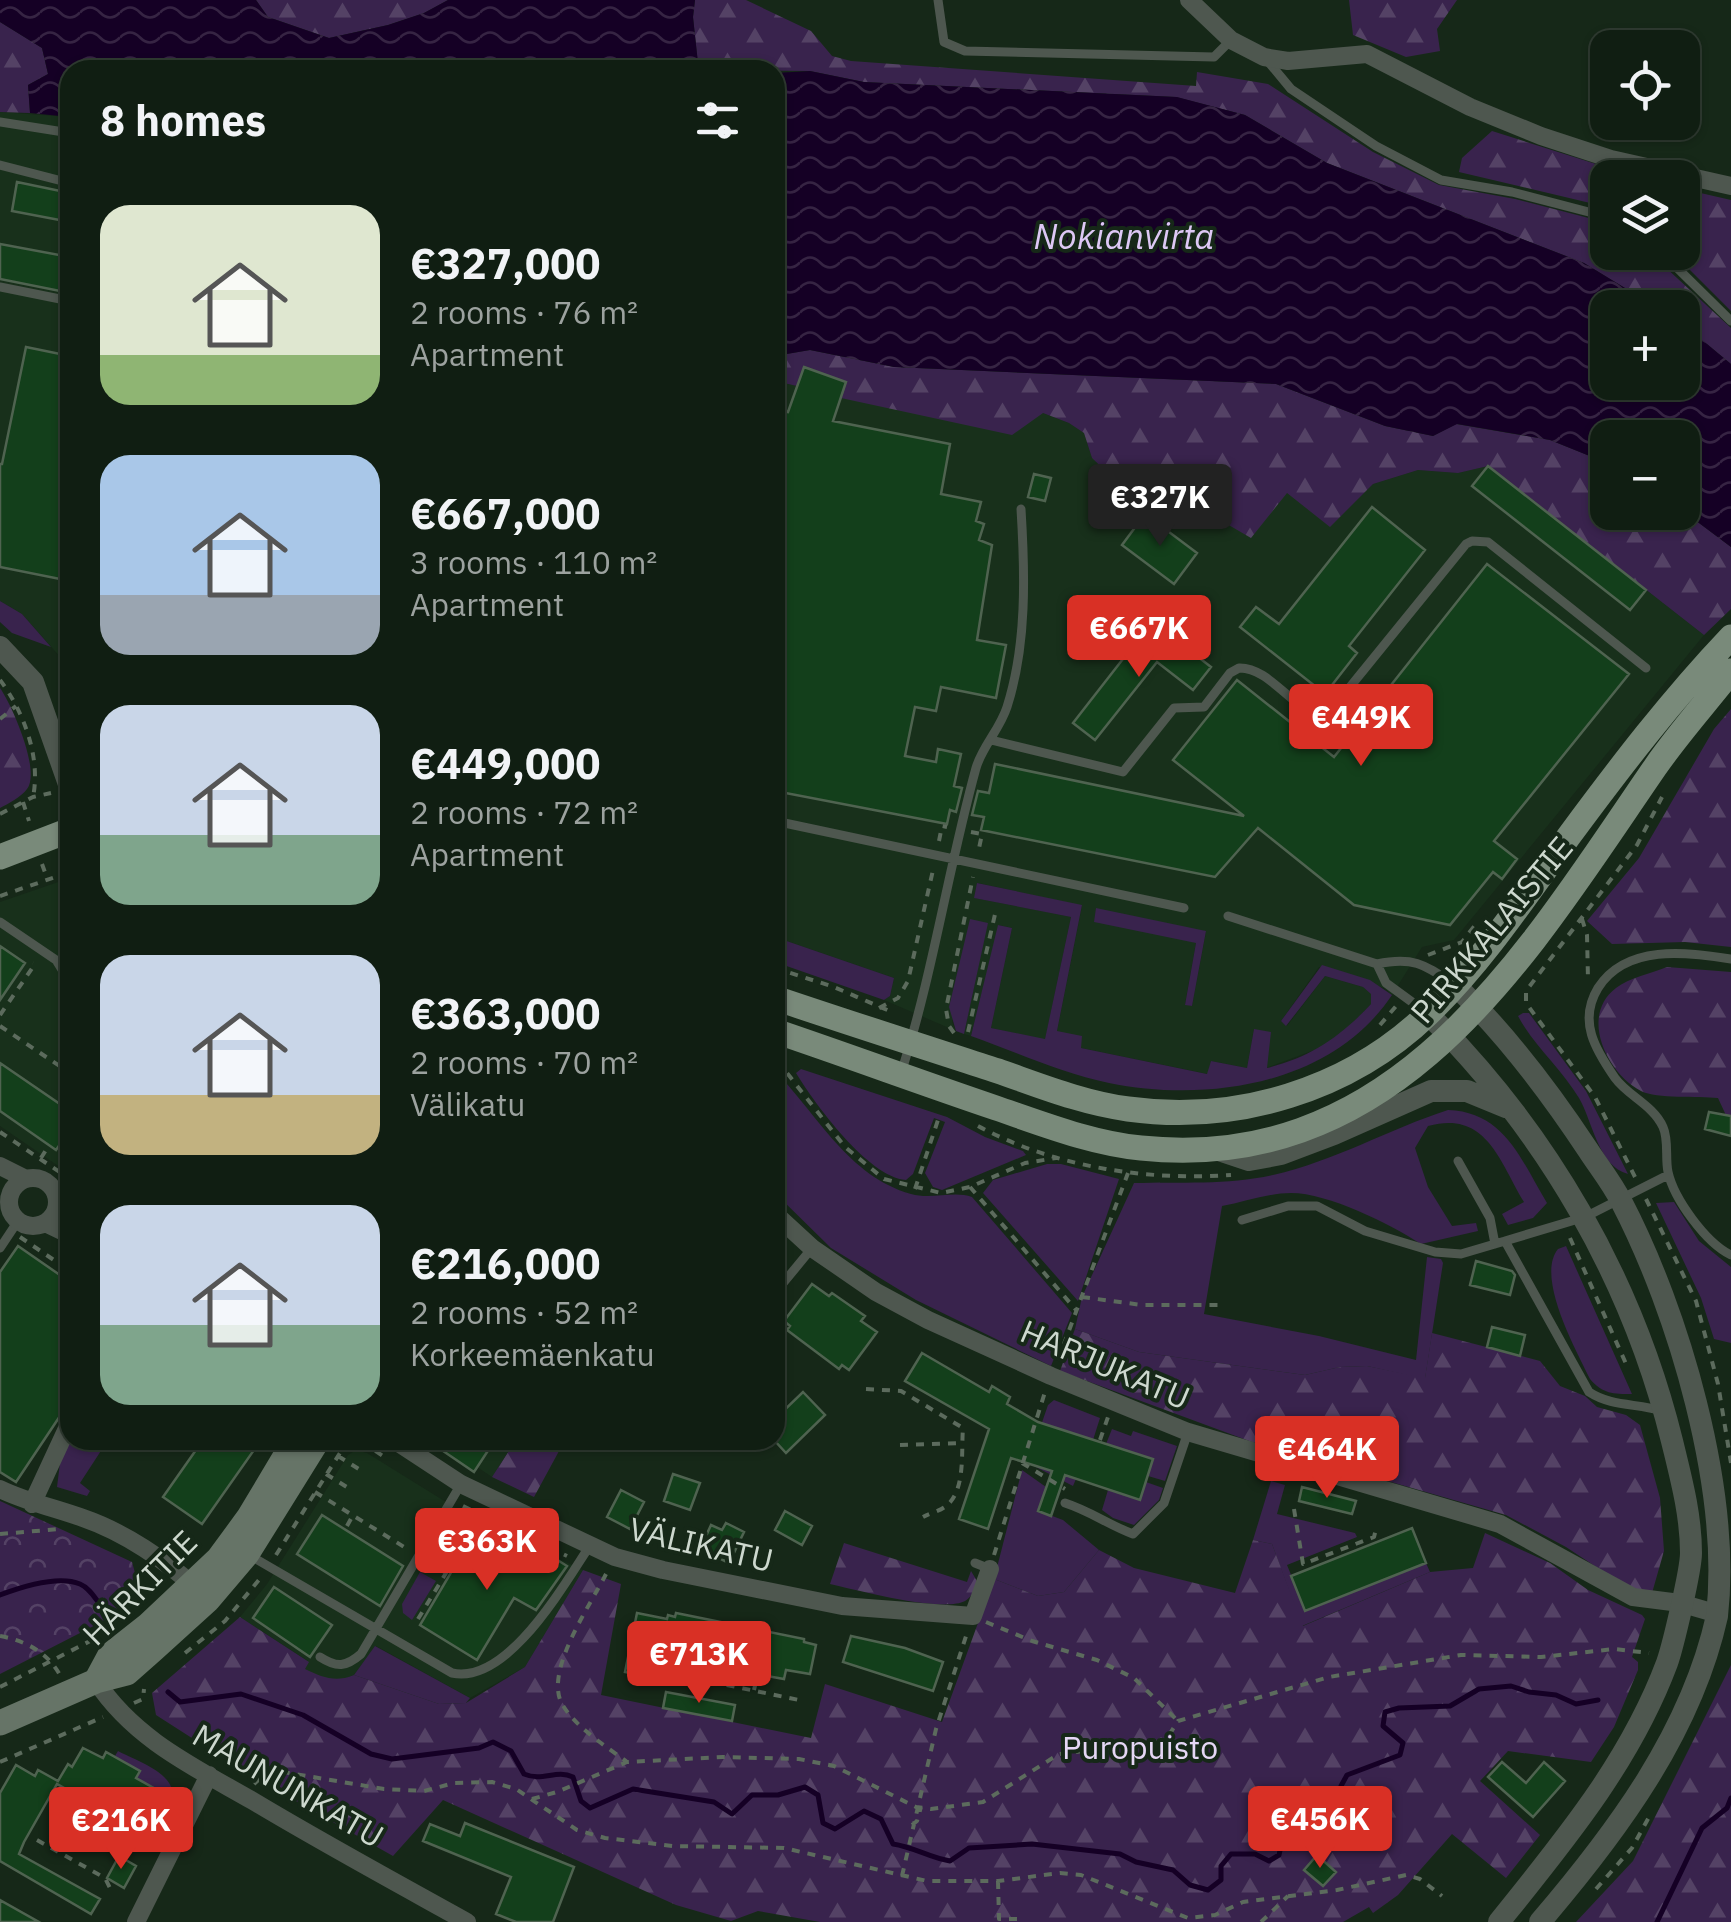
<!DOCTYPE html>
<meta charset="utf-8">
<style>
:root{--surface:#101e12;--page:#19271b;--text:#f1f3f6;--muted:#9ca29f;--line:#303c32;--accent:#d93025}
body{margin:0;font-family:"IBM Plex Sans",sans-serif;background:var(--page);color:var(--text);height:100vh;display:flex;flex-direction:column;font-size:38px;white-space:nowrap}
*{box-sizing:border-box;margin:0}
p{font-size:32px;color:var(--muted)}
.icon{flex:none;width:55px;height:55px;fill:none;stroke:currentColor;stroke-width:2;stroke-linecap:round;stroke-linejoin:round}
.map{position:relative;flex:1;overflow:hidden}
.side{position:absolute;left:60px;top:60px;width:725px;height:1390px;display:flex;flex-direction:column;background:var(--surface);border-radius:30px;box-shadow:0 2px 8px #0004,0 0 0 2px var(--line)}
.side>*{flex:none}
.controls{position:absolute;left:1590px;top:30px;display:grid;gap:20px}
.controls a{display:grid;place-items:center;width:110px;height:110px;border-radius:20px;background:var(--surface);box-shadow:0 2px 8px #0004,0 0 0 2px var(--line);font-size:50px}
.price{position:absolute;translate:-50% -85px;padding:0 22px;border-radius:10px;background:var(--accent);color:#fff;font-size:32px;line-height:65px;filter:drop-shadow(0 2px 5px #0008)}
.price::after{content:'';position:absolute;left:50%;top:60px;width:30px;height:22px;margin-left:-15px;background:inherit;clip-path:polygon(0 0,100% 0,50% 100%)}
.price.on{background:#222;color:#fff}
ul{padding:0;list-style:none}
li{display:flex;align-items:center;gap:30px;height:250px;padding:0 40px}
li span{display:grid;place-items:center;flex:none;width:280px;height:200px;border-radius:30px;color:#555}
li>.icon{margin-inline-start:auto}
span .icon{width:120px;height:120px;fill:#fffc;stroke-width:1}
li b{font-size:42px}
h2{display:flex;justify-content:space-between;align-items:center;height:120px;padding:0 40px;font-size:42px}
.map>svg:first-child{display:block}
.built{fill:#18301b;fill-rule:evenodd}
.green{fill:#39234d}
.forest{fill:url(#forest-firs)}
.park{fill:url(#park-crowns)}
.water{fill:url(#water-waves)}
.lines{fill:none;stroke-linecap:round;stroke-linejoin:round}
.stream{stroke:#150025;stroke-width:5}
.building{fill:#133f1b;stroke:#4f6350;stroke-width:2.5}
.path{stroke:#5c6b5d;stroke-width:4;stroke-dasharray:8 8;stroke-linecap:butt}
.service{stroke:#4e574f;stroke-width:9}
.minor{stroke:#4e574f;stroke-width:18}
.tertiary{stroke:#4e574f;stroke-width:22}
.secondary{stroke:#667467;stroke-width:25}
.primary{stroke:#798a7a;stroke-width:25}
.labels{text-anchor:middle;stroke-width:8;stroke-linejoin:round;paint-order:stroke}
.street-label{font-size:32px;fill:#cdd8ce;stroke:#162818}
.park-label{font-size:32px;fill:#e5d7f5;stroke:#162818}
.water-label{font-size:35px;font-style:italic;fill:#ddc8f5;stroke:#162818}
</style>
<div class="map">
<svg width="1731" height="1922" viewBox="0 0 1731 1922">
<defs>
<pattern id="forest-firs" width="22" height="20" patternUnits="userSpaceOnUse" patternTransform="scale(2.5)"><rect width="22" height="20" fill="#39234d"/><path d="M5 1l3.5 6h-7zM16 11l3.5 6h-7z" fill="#544265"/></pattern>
<pattern id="park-crowns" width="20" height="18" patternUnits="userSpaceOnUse" patternTransform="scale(2.5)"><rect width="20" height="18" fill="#39234d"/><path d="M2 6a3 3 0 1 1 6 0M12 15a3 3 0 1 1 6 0" fill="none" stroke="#544265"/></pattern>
<pattern id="water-waves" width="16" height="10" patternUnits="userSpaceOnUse" patternTransform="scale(2.5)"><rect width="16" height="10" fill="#150025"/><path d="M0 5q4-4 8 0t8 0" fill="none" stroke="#362443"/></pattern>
</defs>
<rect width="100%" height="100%" fill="#162818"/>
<path class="built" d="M0,112l70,5v551l-48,-54 -22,-13z
M804,367l42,15 -5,16 202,15 26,10 15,10 8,25 58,18 36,-8 26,14 75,11 43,33 43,-42 45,-14 40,3 30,-7 216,169 -250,305 -32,7 -30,48 -8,-7 -65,-21 -38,54 6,5 38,-50 38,11 9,7 -1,10 -26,27 -20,15 -59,22 -12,-39 -7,39 -36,-7 -3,13 -127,-26 -24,-17 25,-125 -104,-23 -3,15 96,19 -26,123 -54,-12 21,-100 -13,-3 -28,111 -7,-2 23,-111 -35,99 4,9 -72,-31 6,-4 4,-18 -119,-41v-556l22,5zM1096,909l110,23 -14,74 -7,-2 11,-61z
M70,878v296l-70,-48v-224z
M437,1440h79l-24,37z
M356,1450l11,3 108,67 108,50 -58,97 -55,31 -94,-52 -22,29 -10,4h-18l-22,-10 4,-8 -68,-44 27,-33 81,-129z"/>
<path class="green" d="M0,601l22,13 29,33 -39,-14 -12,-11z
M977,883l105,22 -25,126 25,5 -1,12 126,26 4,-13 36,7 7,-39 17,3 -4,36c44,-11 73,-31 104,-64v-10l-8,-7 -38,-11 -39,50 -5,-5 41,-56 48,15 22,15c-60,90 -184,108 -283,88 -47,-10 -93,-31 -138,-47l27,-111 14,3 -21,100 54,11 26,-122 -97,-19z
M1096,908l110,23 -14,75 -7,-1 11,-62 -102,-21z
M970,919l18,4 -24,111 -8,-3 -7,-24z
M775,937l119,41 -4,18 -6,4 -109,-38z
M1523,1013h6l57,78 42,83c-30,-8 -35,-52 -49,-76 -18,-30 -45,-52 -61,-82z
M801,1069l146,48 38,20 38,14 3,4 -84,35 -9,-3 -8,-14 20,-51 -11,-4 -21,56 -7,6c-38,-3 -91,-76 -110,-107z
M775,1071c43,44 73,105 136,123 21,6 43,-4 61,3l100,116 -21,53 -135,-66 -85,-52 -56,-55z
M1448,1110c57,2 73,50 99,93l-14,15 -25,7 -6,-11 22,-12c-25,-42 -38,-92 -96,-76l-13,22 13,39 24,39 24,-3 2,8 -57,13c-31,-20 -93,-51 -130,-51 -22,0 -47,9 -69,13l-18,108 115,22 97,24 11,-103 14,2 2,4 -18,116 -58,-13 -27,1 -35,8 -166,-23 -64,-23 7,-32 52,-114c46,-1 94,2 139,-8 62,-14 116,-46 175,-65z
M1047,1164h14l58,15 -41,122 -95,-108 10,-13z
M1674,1202l25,39 32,26v76l-17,-4 -13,-41 -45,-95z
M1566,1246l66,148c-19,0 -29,0 -42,-15 -13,-27 -55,-102 -32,-130z
M1054,1400l46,18 -7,22 -44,-14 -12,40 39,13 -3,7 -45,-23 20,-58z
M1112,1429l19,7 2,-5 44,15 -12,35 -17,-5 5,-17 -47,-15z
M70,1440h38l-28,43 10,8 -3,5 -30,-9 4,-32z
M1022,1470l24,17 -7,24 24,9 36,30 -35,42 -26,4 -44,-17z
M1271,1481l14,4 -8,29 78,19 2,4 -70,28 19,46 120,-48 4,9 -128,54 -30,-82 -19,-4z
M1146,1482l17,6 -4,12 -25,25 -21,-7 -11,-8 6,-20 32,10z
M420,1572l16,9 -24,39 -9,-7 -1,-9z
M375,1646l95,52 -4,5 -27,1 -85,-29z
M118,1751c15,8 57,22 54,44 -2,7 -8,15 -11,22l-13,-7 10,-19 -22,-13 4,-7 -25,-15z"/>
<path class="forest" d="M256,0h192l-24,13 -36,12 -59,13 -61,-21z
M695,0h51l65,31 21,25 19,5 345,25 1,-14 71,12 105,68 66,33 76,14 89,23 3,3 1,27 42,1 81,75v36l-48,-40 -1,-16 -26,-1 -72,-44 -257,-100 -82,-48 -69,-18 -312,-15 -54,-11 -104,-1 -8,-6 -5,-47z
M1349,0h108l-20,29 3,22 -34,6 -53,-22z
M0,22l42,26 6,26 -20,11 2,28 -30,-1z
M1492,131l145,46 -29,1 -1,29 -148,-35 3,-14z
M1683,189l48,11v111l-58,-58 9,-1z
M810,350l84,17 382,17 109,42 48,10 23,-12 94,16 57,23 1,49 75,-1 48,36v62l-27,26 -216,-169 -30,7 -40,-3 -45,14 -43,43 -43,-34 -36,45 -36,-21 -6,-23 3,-12 -26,-14 -36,8 -37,2 -21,-20 -8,-25 -15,-10 -26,-10 -31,22 -171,-37 5,-16 -49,4 -22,-5v-25z
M0,688c12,17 41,83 27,101 -6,8 -19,15 -27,19z
M1731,709v238l-46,-5 -73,2 -25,-23 52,-63 75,-129z
M1667,967l64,5v154l-13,-28c-19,-2 -61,1 -77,-7 -34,-18 -62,-75 -25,-103 13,-10 36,-15 51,-21z
M1075,1329l64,23 166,23 35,-8 27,-1 58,12 7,-45 108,28 20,25 25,10 12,11 29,8 14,10 20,73 4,53 -12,42 -27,-7 -59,-39 -60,-32 -254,-73 -192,-71z
M516,1440h49l-31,57 -42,-20z
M1485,1533l65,30 38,27 54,25 3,4 -13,38 6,5v8l-24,57 -23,35 -83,-11 -28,30 60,54 -34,43 -54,-44 -54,61 -25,18 -4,-6 -26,15h-523l-62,-11 -27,10 -55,-16 -233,-105 -50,56 -145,-82 -92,-59 -4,-22 88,-76 69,45 -4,7c17,8 30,14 49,6l85,29 27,-1 59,-36 58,-97 38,14 -20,111 210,43 14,-54 117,38 52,-143 44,17 26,-4 35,-42 35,18 101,25 18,-53 19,4 31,82 127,-54 43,-4z
M844,1543l123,39 4,-11 6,10c-2,8 -5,16 -12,20 -23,12 -108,-11 -135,-17z
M1731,1665v257h-155l57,-61z"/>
<path class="park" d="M0,1501l132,61 6,22 -19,29 -119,61z"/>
<path class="water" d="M0,0h256l12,17 61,21 59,-13 36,-12 24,-13h247l-2,17 5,46 8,7h-636v47l-40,-4 -2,-28 20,-11 -6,-26 -42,-26z
M810,71l54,11 313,15 68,18 82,48 257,100 72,44 -48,1v74h74l1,-58 48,40v183l-48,-36 -1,-73h-74l-1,25 -57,-23 -93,-16 -24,12 -48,-10 -109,-42 -382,-17 -84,-17 -35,6v-283z"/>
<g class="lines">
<path class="stream" d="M0,1595c21,-8 58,-20 80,-11 10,4 16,16 22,23
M168,1692l12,10 61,-8 62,21 68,39 21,5 87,-11 14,-6 18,9 13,23c19,8 32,-5 49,3l8,24 9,7 43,-19 81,13 18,12 20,-19h26l27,-8 13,8 5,28 12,6 29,-18 17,8 12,25c21,3 37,14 57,17l19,-13 63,-4 88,10 16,8 37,8 17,15 18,5 13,-10v-14l10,-12h24l14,7 10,-6 4,-18 15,-16c18,1 30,12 47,11l6,-15 -10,-31 6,-11 53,-20 3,-12 -20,-17 2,-14 14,-4 51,-2 29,-17 32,-3 18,6 27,3 20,9 22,-4
M1657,1922l45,-94 25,-20 4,-10"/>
</g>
<path class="building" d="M17,182l53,11v29l-58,-11z
M0,244l70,13v36l-70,-14z
M26,347l44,9v225l-70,-14v-103h2z
M804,367l42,15 -13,39 117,23 -9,50 40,8 -5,19 8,3 -5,16 13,5 -15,95 29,5 -10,53 -55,-11 -5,24 -21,-4 -10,49 31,6 2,-13 23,5 -7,32 8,2 -6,24 -6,-2 -3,14 -172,-33v-381l13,2z
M1488,466l158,124 -16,20 -158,-124z
M1034,474l17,4 -6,23 -17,-4z
M1372,507l53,43 -76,96 8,7 -32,41 -85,-67 16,-20 23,17z
M1145,514l52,39 -23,31 -52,-39z
M1487,564l142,110 -135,167 23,18 -15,20 -9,-7 -43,53 -96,-20 -96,-77 -43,49 -234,-47 3,-13 -12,-2 6,-24 11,2 6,-29 249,52 -71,-56 64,-80 97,77z
M1166,632l45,35 -18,23 -36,-28 -62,78 -22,-17 64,-82 13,10z
M0,946l25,17 -25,37z
M0,1063l70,48v19l-14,20 -56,-39z
M1709,1112l22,4v20l-26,-7z
M18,1246l52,36v119l-54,81 -16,-10v-200z
M1476,1261l36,10 3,4 -5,20 -40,-10z
M812,1284l17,12 3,-3 33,23 -4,5 16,11 -28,38 -7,-5 -3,4 -52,-39 3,-4 -6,-5z
M1492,1327l33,8 -5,21 -33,-9z
M922,1353l67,39 3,-6 18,11 -3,7 31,18 115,37 -13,41 -75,-25 -14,41 -13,-5 14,-40 -41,-13 -23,71 -29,-10 30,-90 -84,-48z
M803,1392l22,23 -39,38 -11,-12v-22z
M203,1440h58l-59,84 -39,-27z
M427,1440h68l-21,32z
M673,1474l27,9 -10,27 -26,-9z
M1302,1487l54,14 -4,13 -53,-13z
M621,1490l23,12 -14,27 -23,-12z
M785,1511l27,15 -10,19 -27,-15z
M322,1515l81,51 -23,40 -83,-52z
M726,1523l18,9 -15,31 -29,-14 11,-24 11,5z
M1412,1528l14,35 -121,48 -14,-35z
M476,1530l58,35 9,-14 24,15 -31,44 -22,-12 -37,62 -57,-35z
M274,1587l58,38 -22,32 -57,-39z
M637,1613l30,6 1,-4 7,2 1,-4 128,26v3l12,3 -6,29 -24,-4 -2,9 -17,-3 2,-10 -30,-6 -2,9 -17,-4 2,-8 -31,-6 -1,9 -30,-6 -4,24 -31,-6z
M851,1636l54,12 38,14 -10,29 -90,-29z
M666,1692l69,13 -3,16 -69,-13z
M83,1748l20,10 3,-6 34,19 -4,7 23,13 -11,19 8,4 -11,20 -88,-50 -33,58 -5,12 81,45 -9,15 -91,-53v-68l16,-28 19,11 3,-6 20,11 10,-17 4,3z
M1502,1762l24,21 18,-21 21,19 -32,36 -45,-40z
M465,1823l109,44 -21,55h-37l-20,-8 15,-37 -88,-36 7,-17 30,12z
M1317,1855l19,17 -13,14 -19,-16z
M119,1856l17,10 -12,22 -17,-10z
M0,1900l39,22h-39z"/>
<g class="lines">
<path class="path" d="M0,680c24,32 41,78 33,117
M70,682l-3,8 3,15
M0,719l16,-13
M23,802l6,19
M0,814l33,-17 18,-4
M971,832l11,2 -4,19
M939,841l3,-15 5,1
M42,864l5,14
M0,896l70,-24
M1582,919l5,16 1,44
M1428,955l34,-13 14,-18
M775,968l59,19 58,25
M879,1008l19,-10 10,-17 25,-111
M0,1015l35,-51 -2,-1
M1380,1025l17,-20
M0,1026l70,47
M968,1032l28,-122
M954,1033l-5,-7 -3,-17 27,-132
M775,1063l12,10 58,74 39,32 57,14 29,-6 55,-24 31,-5
M978,1126c76,41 168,55 253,49
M0,1132l70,47
M41,1158l8,-13
M1635,1177l-40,-80 -69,-94v-12l111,-146 25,-48
M970,1187l107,124
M915,1189l23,-69
M1646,1199l50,102 22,83 13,79
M20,1237l50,34
M1570,1238l57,128
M1082,1297l60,8h82
M1058,1360l70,-187
M866,1389l35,2 62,37c-2,23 3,63 -17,78 -6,5 -16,7 -23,11
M1100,1440l8,-23
M362,1442l21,14
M900,1445l62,-2
M338,1456l24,15
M1022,1463l43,26
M326,1474l24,15
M315,1492l94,58
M463,1506l104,50
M1294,1509l9,55 71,-27 2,-8
M347,1526l6,-11
M0,1534l60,-5
M276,1555l69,-110 18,-5
M994,1555l51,-163
M430,1563l16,10 34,-56
M606,1574c-16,32 -62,97 -44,130 14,24 44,42 65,58
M418,1619l28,-46
M986,1622l46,19 65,19 37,18 44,43
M0,1636c26,5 47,16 60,39
M185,1653l40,-32 38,-46
M664,1672l135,28
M705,1681l5,-23
M662,1684l6,-34
M0,1687l98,-50
M754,1690l5,-22
M134,1703l9,-4 1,-10
M0,1762l103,-45
M254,1784l12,-11 17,-1 101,17 40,2 30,-8 38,-1 24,7 61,41 28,8 68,8 111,2 143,33h71l62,-8 21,2 107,43 27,-3 28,-13 94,-12 69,-15 14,4 22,17
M532,1799l25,-7 70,-30 96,-5 76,2 35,7 82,41 15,2 52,-7 76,-48 98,-12 12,-7 9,-14 151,-44 132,-22 80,2 73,-8 35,4
M912,1825l5,-4 4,-14
M37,1840l68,38 6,12
M902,1876l34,-147 32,-99
M998,1881l1,38h22v3
M1596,1889l36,-41 17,-31
M1261,1922l27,-26"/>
<path class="service" d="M938,0l6,42 21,9 249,6 17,-17
M1266,59l25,30 85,57 65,34 71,12 96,25
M0,122l70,11
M0,165l70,18
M1661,252l70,69
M0,287l70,14
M991,740l132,32 51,-64 30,-1 26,-34 9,-5c34,-1 59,52 89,46l138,-170 6,-3 16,1 158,126
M775,821l409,87
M1228,916l149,48c37,-8 48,1 78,21
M0,922l56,38 8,13
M1731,959c-45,-7 -105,-15 -133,29 -20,33 -3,61 17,90 13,18 38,27 48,49 6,13 2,31 5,45 6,27 38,71 63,83
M1377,964l9,19 41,30
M901,1073c32,-99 47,-204 75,-305 6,-21 24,-39 31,-61 20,-62 18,-133 14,-198
M1458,1161l32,57 5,26
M1242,1220l46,-14h29l48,25 70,21 26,2 44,-13
M0,1248l18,-27
M775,1293l37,-45
M1662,1411c-25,-8 -50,-4 -73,-19l-84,-151 80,-24 83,-42
M1065,1503c25,8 44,22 68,31l31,-31 24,-71
M249,1555l203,118c55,12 111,-87 137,-126
M975,1563l15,6
M320,1657c17,11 26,10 41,-3l100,-170"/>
<path class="minor" d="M1189,0l42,40 33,17 24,4 79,-7 103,53 71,29 70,23 120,27
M0,1166l24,12
M9 1202a24 24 0 1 1 48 0a24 24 0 1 1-48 0Z
M775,1214l37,34 64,44 52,28 123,56 137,56 312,92 133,73 47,6 38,11
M45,1223l25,12
M394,1440l67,44 154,73 48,13 179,36 131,10 17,-47
M0,1489c27,13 55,19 83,29 41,14 84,43 115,72
M32,1504l38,-82
M96,1681c38,58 98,86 157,120 70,42 142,81 214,121
M136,1922l73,-147"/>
<path class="tertiary" d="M0,647l33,35 37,105
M1455,985c51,49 94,106 133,165 11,17 24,33 33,51 58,111 110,289 96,415 -26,117 -101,217 -177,306
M1428,1014c119,118 204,265 244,427 9,37 19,74 19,112 0,17 -18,93 -24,110 -37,99 -103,178 -168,259
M1216,1149l33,11 32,-6 53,-20 97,-43h36l39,16"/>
<path class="secondary" d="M96,1681l14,-26 38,-30 71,-67 30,-41 46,-77
M0,1723l96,-42 31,-8 26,-23 55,-50 39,-46 71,-114"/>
<path class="primary" d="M0,857l70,-27
M775,998c74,25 149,49 223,73 43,15 85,32 130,38 109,15 221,-19 300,-95 54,-52 97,-117 141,-178 51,-69 103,-137 162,-199
M775,1031c74,25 147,52 221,77 47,16 95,35 145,40 260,27 388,-198 515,-382 23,-33 50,-63 75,-95"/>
</g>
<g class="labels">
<g class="street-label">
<text transform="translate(1492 930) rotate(-50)" y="11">PIRKKALAISTIE</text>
<text transform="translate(1105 1365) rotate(23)" y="11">HARJUKATU</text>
<text transform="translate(701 1545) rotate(13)" y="11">VÄLIKATU</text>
<text transform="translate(140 1588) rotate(-45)" y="11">HÄRKITIE</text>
<text transform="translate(288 1786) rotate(30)" y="11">MAUNUNKATU</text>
</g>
<g class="park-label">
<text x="1140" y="1759">Puropuisto</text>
</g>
<g class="water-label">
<text x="1124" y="249">Nokianvirta</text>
</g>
</g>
</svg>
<div class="controls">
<a><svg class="icon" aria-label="locate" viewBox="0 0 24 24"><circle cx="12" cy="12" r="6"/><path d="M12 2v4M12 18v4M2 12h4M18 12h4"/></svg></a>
<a><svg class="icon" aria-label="layers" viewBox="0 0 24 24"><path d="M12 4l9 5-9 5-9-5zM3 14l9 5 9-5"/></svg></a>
<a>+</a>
<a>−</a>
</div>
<b class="price on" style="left:1160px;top:549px">€327K</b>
<b class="price" style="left:1139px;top:680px">€667K</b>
<b class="price" style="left:1361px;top:769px">€449K</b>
<b class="price" style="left:1327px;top:1501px">€464K</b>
<b class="price" style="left:487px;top:1593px">€363K</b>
<b class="price" style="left:699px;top:1706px">€713K</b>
<b class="price" style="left:1320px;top:1871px">€456K</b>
<b class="price" style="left:121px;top:1872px">€216K</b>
<section class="side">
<h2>8 homes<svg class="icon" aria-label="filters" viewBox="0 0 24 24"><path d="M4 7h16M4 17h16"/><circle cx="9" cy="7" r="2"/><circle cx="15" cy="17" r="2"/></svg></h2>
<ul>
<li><span style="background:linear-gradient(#dfe7d0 75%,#8fb573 0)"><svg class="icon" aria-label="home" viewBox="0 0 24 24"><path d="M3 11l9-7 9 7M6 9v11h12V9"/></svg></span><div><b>€327,000</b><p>2 rooms · 76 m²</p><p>Apartment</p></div></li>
<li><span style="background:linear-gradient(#a9c7e8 70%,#9aa5b1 0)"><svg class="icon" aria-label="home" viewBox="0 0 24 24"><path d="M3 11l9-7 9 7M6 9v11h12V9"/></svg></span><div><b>€667,000</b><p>3 rooms · 110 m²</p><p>Apartment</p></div></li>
<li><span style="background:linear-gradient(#c9d6e8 65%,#7fa58c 0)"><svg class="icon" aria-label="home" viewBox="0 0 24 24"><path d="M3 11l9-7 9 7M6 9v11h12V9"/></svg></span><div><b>€449,000</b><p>2 rooms · 72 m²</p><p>Apartment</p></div></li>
<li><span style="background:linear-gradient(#c9d6e8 70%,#c2b280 0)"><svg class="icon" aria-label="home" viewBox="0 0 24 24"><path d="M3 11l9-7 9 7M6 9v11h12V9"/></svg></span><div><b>€363,000</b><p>2 rooms · 70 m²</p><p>Välikatu</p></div></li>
<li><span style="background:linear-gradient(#c9d6e8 60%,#7fa58c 0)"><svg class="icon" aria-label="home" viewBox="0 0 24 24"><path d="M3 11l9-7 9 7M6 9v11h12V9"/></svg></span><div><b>€216,000</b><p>2 rooms · 52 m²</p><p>Korkeemäenkatu</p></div></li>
</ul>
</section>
</div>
